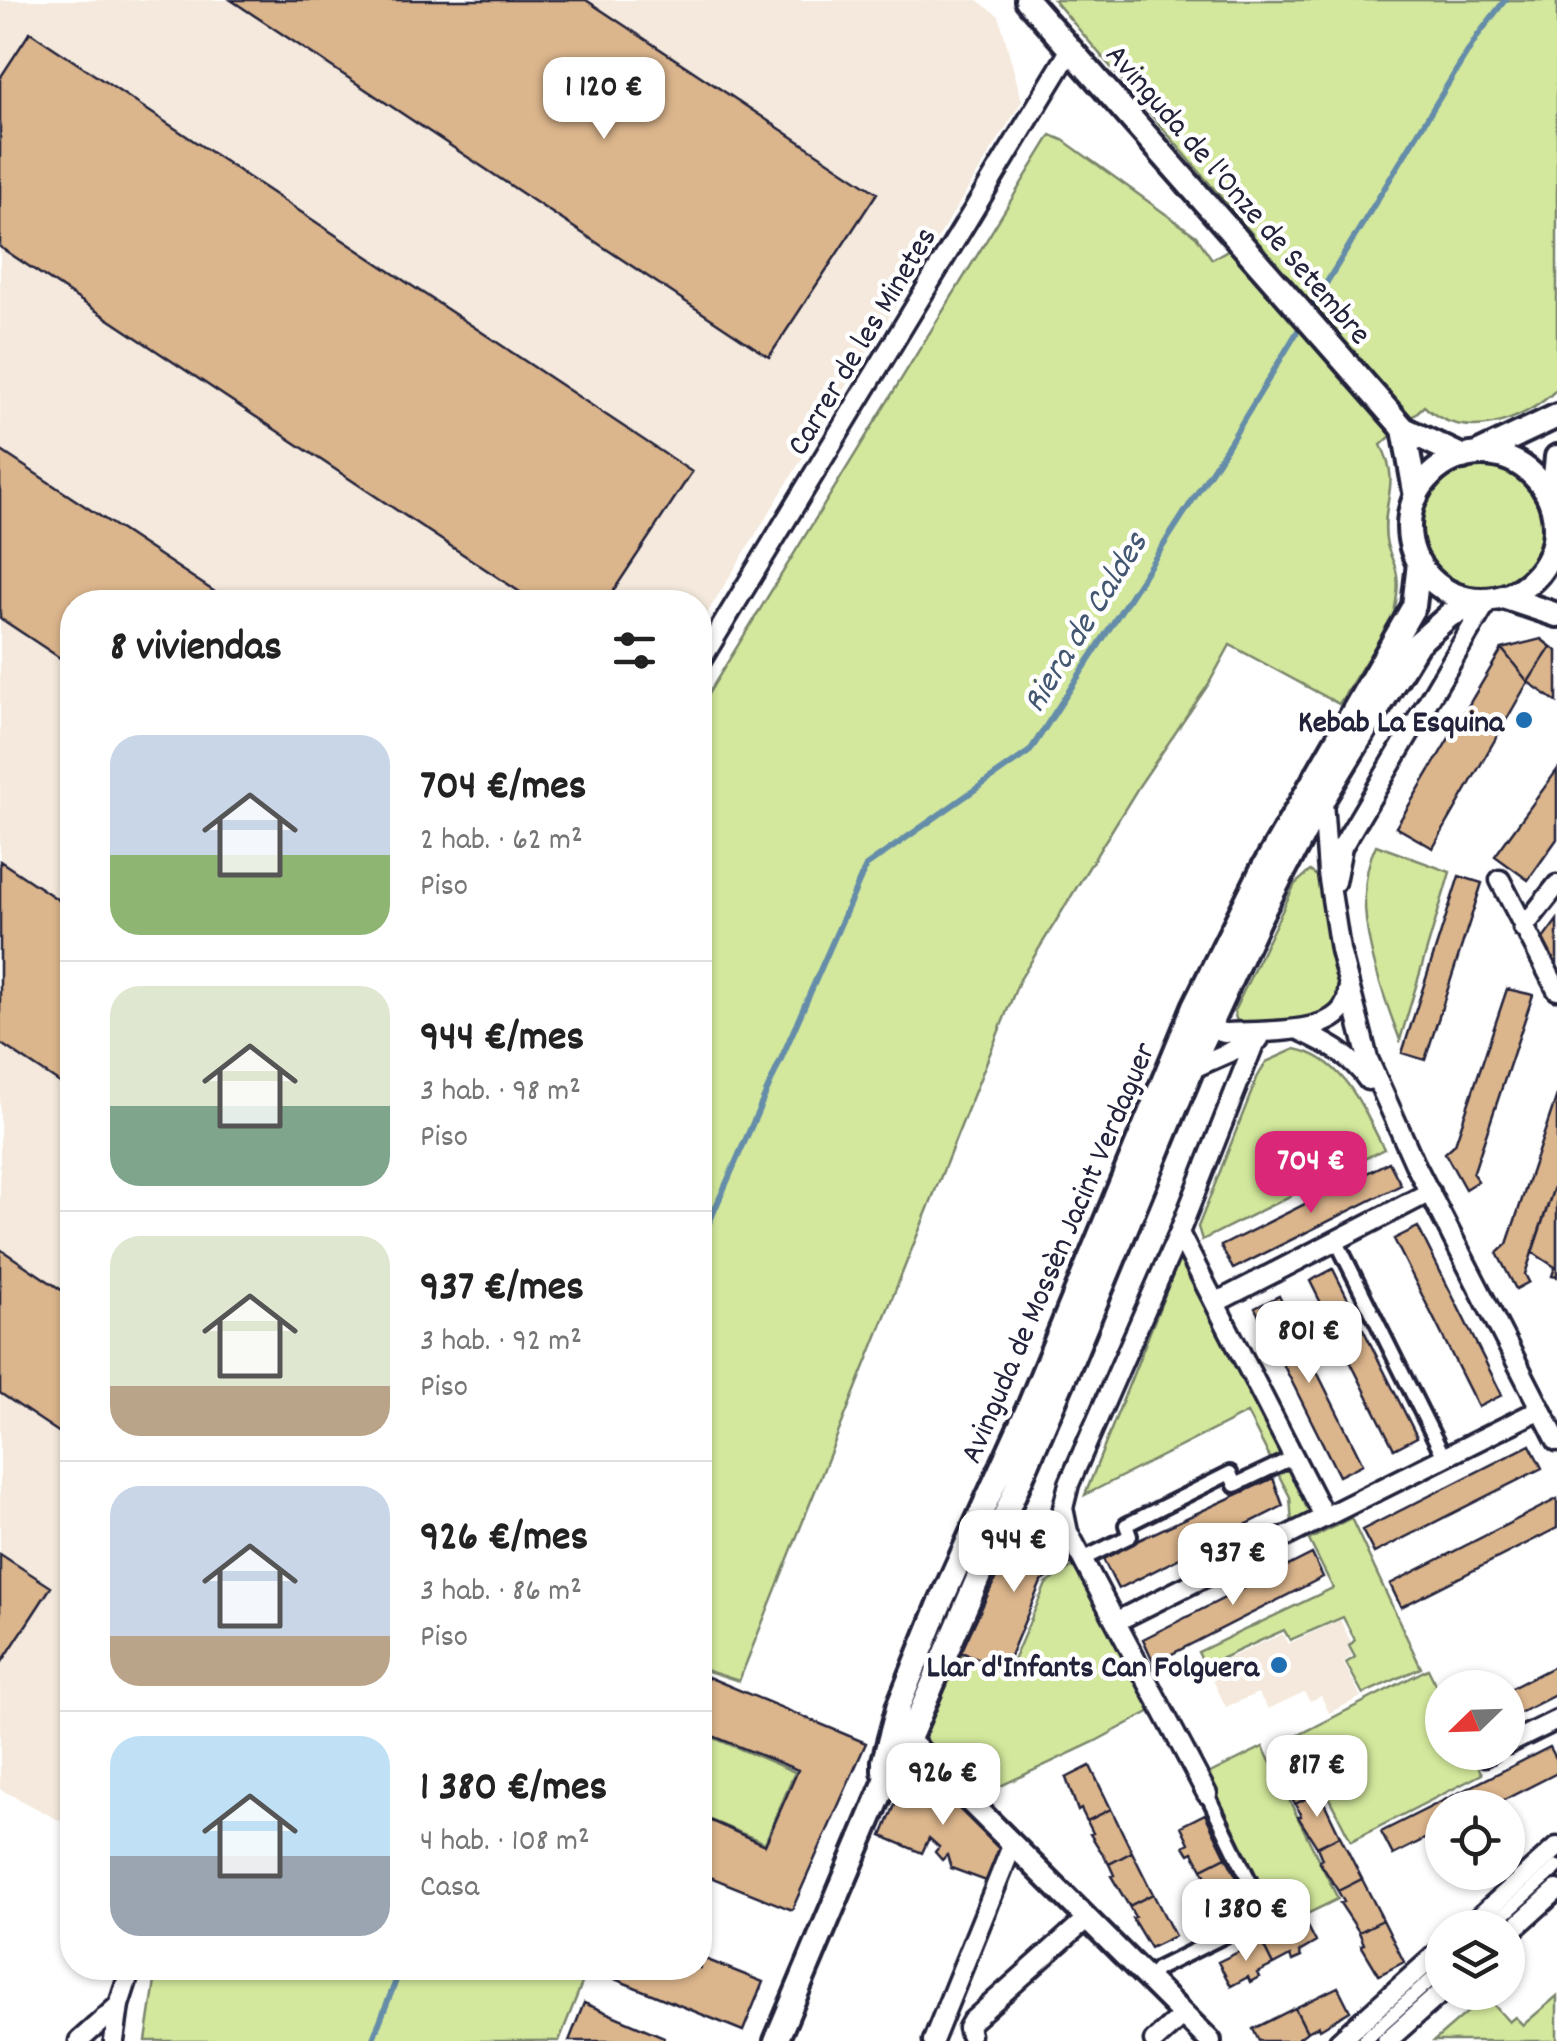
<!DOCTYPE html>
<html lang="es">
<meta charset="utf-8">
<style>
:root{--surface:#fff;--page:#f6f6f6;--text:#222;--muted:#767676;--line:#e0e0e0;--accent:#db2777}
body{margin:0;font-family:Dekko,sans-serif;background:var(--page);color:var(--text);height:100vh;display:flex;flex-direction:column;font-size:38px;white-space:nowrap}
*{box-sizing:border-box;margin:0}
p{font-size:32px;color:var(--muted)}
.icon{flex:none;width:55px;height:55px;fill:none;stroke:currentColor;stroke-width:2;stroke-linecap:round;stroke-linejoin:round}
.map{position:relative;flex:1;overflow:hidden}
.panel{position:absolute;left:60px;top:590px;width:652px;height:1390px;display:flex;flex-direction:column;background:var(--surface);border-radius:40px;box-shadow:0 2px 8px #0004}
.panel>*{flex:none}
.needle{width:65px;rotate:247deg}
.buttons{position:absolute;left:1425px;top:1670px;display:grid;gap:20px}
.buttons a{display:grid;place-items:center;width:100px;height:100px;border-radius:50%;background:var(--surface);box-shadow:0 2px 8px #0004;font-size:50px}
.price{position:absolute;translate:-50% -85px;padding:0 22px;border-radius:20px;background:#fff;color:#222;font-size:32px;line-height:65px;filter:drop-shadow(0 2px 5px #0008)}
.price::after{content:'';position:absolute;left:50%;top:60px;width:30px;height:22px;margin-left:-15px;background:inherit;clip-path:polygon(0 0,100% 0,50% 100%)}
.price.current{background:var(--accent);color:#fff}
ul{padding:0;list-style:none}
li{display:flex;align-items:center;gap:30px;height:250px;padding:0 50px}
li+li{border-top:2px solid var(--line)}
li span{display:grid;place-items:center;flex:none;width:280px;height:200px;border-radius:30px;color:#555}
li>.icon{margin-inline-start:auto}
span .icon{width:120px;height:120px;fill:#fffc;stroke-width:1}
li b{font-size:42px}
h2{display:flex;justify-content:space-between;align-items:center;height:120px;padding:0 50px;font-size:42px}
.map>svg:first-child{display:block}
.built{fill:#f4e9dc}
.green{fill:#d3e89c;stroke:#7a856c;stroke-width:2.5}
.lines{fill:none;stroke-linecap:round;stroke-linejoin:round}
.stream{stroke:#658da9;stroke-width:6}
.building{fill:#dbb58c;stroke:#22223b;stroke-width:2.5}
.pedestrian-casing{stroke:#22223b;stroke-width:20}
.minor-casing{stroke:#22223b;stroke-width:25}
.tertiary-casing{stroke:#22223b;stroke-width:28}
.secondary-casing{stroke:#22223b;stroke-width:30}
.pedestrian{stroke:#fff;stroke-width:12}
.minor{stroke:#fff;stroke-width:18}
.tertiary{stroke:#fff;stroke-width:20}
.secondary{stroke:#fff;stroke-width:22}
.poi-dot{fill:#1f6fb2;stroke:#fff;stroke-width:4}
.labels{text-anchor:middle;stroke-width:9;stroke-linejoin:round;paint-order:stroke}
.street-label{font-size:32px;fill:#22223b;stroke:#fff}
.poi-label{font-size:32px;font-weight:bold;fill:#22223b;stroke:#fff;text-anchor:end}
.water-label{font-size:35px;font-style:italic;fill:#435772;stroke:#fff}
</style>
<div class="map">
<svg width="1557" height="2041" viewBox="0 0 1557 2041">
<rect width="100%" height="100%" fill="#fff"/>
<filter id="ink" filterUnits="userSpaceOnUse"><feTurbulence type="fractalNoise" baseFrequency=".01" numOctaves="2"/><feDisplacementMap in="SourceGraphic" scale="20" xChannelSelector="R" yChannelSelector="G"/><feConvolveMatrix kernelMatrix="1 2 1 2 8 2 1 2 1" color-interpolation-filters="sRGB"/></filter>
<g filter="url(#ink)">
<path class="built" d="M0,0h977l22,16 23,85 -322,524v-23h-628v1225l-72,-38z
M1340,1620l11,22 -4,4 5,10 -9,6 18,35 -32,16 -8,-17 -11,5 -6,-9 -36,17 -10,-16 -32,14 -19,-39 75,-34 6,10z"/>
<path class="green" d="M1054,0h503v389c-34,34 -94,54 -133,17l-43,39c21,41 0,54 5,94 1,11 7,20 10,31 4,14 0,33 -3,48l-54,86 -109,-59 -22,40 -69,101 -120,195 -280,700 -34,-11 -5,10v-973l351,-572 12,5 133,96 16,23 41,-24z
M1410 527a72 72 0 1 1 144 0a72 72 0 1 1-144 0Z
M1376,845l74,27 -50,168c-21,-55 -52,-139 -24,-195z
M1310,871l7,5 4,12 20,111c-25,25 -66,21 -100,24l-5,-4 -2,-8 61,-127z
M1295,1049c49,9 68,60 89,100l-182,91 -4,-13 59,-149 9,-16z
M1179,1259l133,253 -20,12 -2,-27 -43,-84 -162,82z
M1055,1514l100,195 -61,33 -115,54 -57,-59 34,-85 50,25 40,-93 27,-18 -22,-49z
M1351,1518l70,150 -58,26 -17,-31 9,-6 -6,-11 6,-6 -12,-23 -53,23 -6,-10 -79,36 -7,-14 135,-64 -24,-48z
M1428,1669l14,28v55l29,1 11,21 -131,67 -54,-105z
M700,1732l95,40 -30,71 -65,-27z
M1263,1747l75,152 -58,28 -74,-152z
M157,1968h431l-29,73h-413z
M1486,1996l23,26 6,-5 8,8 34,-29v45h-123z"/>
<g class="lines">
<path class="stream" d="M1308,313l170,-278 27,-35
M700,1243l166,-377 164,-115 199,-307 73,-120
M372,2041l29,-73"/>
</g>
<path class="building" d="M231,0h355l291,193 -108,164z
M30,32l662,440 -86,130h-71l-535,-355v-169z
M0,450l230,152h-158v64l-72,-48z
M1541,639l16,12v51l-29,-20 -95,166 -37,-21 106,-178z
M1541,639l10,8 -23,35 -26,-33z
M1551,647l6,4v51l-29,-20z
M1557,770v69l-29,41 -33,-24z
M0,861l72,48v182l-72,-48z
M1459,876l23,7 -57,177 -23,-7z
M1557,920v53l-17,-30z
M1507,989l26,6 -60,179 5,7 -13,8 -20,-36 10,-9z
M1557,1095v83l-32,96 4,8 -13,7 -19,-36 10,-9z
M1389,1162l12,23 -168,84 -12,-23z
M1557,1178v99l-5,-1 3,-9 -23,-15z
M1418,1227l84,168 -24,12 -84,-168z
M0,1249l72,48v144l-72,-48z
M1333,1269l84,168 -23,12 -84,-168z
M1279,1296l84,168 -24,12 -84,-168z
M1530,1445l12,23 -168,85 -12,-23z
M1273,1478l10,28 -165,83 -16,-32z
M1557,1499v29l-156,79 -11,-23z
M1047,1519l11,26 -6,2 3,6 4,-2 11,13 -29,18 -36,86 -44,-16 44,-94 13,-4 -7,-17z
M0,1554l51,33 -51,78z
M1312,1554l11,23 -169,86 -11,-24z
M1557,1665v29l-49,25v-29z
M708,1677l158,66 -74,167 -92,-37v-57l65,29 33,-75 -98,-39v-34z
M1550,1747l7,13v13l-69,35h-46v22l-49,25 -12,-23z
M1299,1751l20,41 -24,12 -18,-29 3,-2 -5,-10z
M1090,1766l21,43 -24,12 -6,-12 -3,2 -12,-33z
M927,1772l75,73 2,12 -15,25 -38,-14 -4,-13 -5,5 -7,-8 4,-5 -10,-9 -7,15 -40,-17 25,-60z
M1319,1792l21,44 -23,11 -19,-30 3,-1 -6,-12z
M1111,1809l21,43 -23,12 -19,-30 3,-1 -6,-12z
M1205,1814l21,43 -24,12 -9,-17 -4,2 -5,-8 5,-3 -8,-17z
M1340,1836l22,43 -24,12 -19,-30 3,-2 -5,-12z
M1132,1852l21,42 -24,12 -18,-30 3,-1 -5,-11z
M1226,1857l22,42 -25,13 -8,-18 -6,2 -3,-8 4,-3 -8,-16z
M1362,1879l21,41 -24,12 -19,-29 4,-1 -6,-11z
M1153,1894l22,42 -25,12 -18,-30 3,-1 -6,-11z
M1304,1919l12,23 -17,10 2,5 -9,4 -2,-5 -17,9 -12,-24z
M1383,1920l21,42 -25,13 -18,-30 3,-1 -5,-12z
M1261,1941l12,24 -16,8 2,4 -9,5 -2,-5 -17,9 -13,-24z
M700,1957l63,25 -20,49 -153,-62 110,-1z
M1338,1987l12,24 -30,18 -1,-3 -12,6 -12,-24z
M584,2003l80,34 -1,4h-94z
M1295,2008l12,24 -12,9h-36l-6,-12z"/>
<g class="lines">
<defs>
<path id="pedestrian" d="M1336,1240l108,217
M1083,1559l47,-23 -4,-11 104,-52 5,12 59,-28
M1489,1928l68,-61
M1147,1980l10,-11 109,-54 -59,-121
M1363,2041l79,-71"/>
<path id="minor" d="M700,662l371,-613
M1323,801l5,72 12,77 28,109 47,105 142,277
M1500,880l57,110
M1335,882l7,-35 146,-247
M1523,928l34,-43
M1208,1012l6,18 10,3c33,-3 125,6 124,-42
M1297,1029c29,14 52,24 71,51
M1191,1069l68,-30
M1179,1233l145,283
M1215,1303l215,-111
M1117,1621l424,-212
M1508,1744l49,-24
M1485,1756l6,-4
M1207,1794l-139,-262 -5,-24 6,-24 110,-251 76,-192
M1467,1928l90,-81
M1508,1934l49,-44
M970,2035l-2,-7 4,-7 113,-101
M79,2041l40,-36
M114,2041l5,-36 12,-37
M933,2041l79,-195
M1154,2041l29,-26
M1339,2041l103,-92
M1387,2041l55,-49"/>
<path id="tertiary" d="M908,1740l302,301"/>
<path id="secondary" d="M1027,0l377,429 59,28
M1404,429l12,68
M1479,453l78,-37
M1409 527a73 73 0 1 1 146 0a73 73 0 1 1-146 0Z
M1552,505l5,-48
M1503,597l54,18
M884,1771v-10l15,-56 40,-99 90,-199 165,-400 67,-135 153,-266 5,-43
M776,2041l109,-258 12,-16 175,-408 139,-337 48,-104 55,-104 104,-171 32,-28 38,-15"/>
</defs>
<use href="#pedestrian" class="pedestrian-casing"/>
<use href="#minor" class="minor-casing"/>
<use href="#tertiary" class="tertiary-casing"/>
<use href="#secondary" class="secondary-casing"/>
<use href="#pedestrian" class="pedestrian"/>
<use href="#minor" class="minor"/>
<use href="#tertiary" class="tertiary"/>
<use href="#secondary" class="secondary"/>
</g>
</g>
<g class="poi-dot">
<circle cx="1524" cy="720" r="10"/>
<circle cx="1279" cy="1665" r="10"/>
</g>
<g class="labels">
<g class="street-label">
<text transform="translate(1240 193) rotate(49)" y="11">Avinguda de l'Onze de Setembre</text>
<text transform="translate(860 340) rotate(-59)" y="11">Carrer de les Minetes</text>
<text transform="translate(1056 1252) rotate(-67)" y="11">Avinguda de Mossèn Jacint Verdaguer</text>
</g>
<g class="poi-label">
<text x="1504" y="731">Kebab La Esquina</text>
<text x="1259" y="1676">Llar d'Infants Can Folguera</text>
</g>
<g class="water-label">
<text transform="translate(1083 621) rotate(-58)" y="12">Riera de Caldes</text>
</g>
</g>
</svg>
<div class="buttons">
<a><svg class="needle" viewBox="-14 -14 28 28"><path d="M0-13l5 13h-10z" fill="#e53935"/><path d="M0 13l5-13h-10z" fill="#767676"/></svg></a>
<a><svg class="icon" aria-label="locate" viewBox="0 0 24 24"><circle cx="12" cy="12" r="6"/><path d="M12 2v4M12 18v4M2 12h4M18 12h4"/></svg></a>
<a><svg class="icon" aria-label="layers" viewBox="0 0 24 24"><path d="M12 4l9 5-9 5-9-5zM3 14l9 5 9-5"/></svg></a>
</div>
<b class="price" style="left:604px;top:142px">1 120 €</b>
<b class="price current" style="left:1311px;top:1216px">704 €</b>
<b class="price" style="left:1309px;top:1386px">801 €</b>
<b class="price" style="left:1014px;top:1595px">944 €</b>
<b class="price" style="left:1233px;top:1608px">937 €</b>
<b class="price" style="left:1317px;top:1820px">817 €</b>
<b class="price" style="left:943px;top:1828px">926 €</b>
<b class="price" style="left:1246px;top:1964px">1 380 €</b>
<section class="panel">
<h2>8 viviendas<svg class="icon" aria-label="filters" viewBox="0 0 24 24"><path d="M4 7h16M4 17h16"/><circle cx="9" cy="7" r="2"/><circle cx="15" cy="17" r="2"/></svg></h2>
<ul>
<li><span style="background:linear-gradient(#c9d6e8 60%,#8fb573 0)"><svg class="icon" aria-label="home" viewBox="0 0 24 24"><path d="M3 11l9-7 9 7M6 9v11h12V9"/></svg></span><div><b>704 €/mes</b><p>2 hab. · 62 m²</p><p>Piso</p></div></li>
<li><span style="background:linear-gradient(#dfe7d0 60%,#7fa58c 0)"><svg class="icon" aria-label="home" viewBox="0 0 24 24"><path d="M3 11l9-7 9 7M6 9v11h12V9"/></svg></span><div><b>944 €/mes</b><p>3 hab. · 98 m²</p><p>Piso</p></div></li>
<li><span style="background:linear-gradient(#dfe7d0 75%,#b9a48a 0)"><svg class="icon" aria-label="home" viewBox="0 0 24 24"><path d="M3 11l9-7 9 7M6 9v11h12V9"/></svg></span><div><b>937 €/mes</b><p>3 hab. · 92 m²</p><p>Piso</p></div></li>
<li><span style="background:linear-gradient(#c9d6e8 75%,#b9a48a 0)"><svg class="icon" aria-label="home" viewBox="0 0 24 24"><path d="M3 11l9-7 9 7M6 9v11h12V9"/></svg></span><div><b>926 €/mes</b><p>3 hab. · 86 m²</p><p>Piso</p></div></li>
<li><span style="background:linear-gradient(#bfe0f5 60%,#9aa5b1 0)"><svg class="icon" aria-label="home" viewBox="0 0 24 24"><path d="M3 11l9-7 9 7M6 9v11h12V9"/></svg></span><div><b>1 380 €/mes</b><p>4 hab. · 108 m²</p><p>Casa</p></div></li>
</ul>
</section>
</div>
